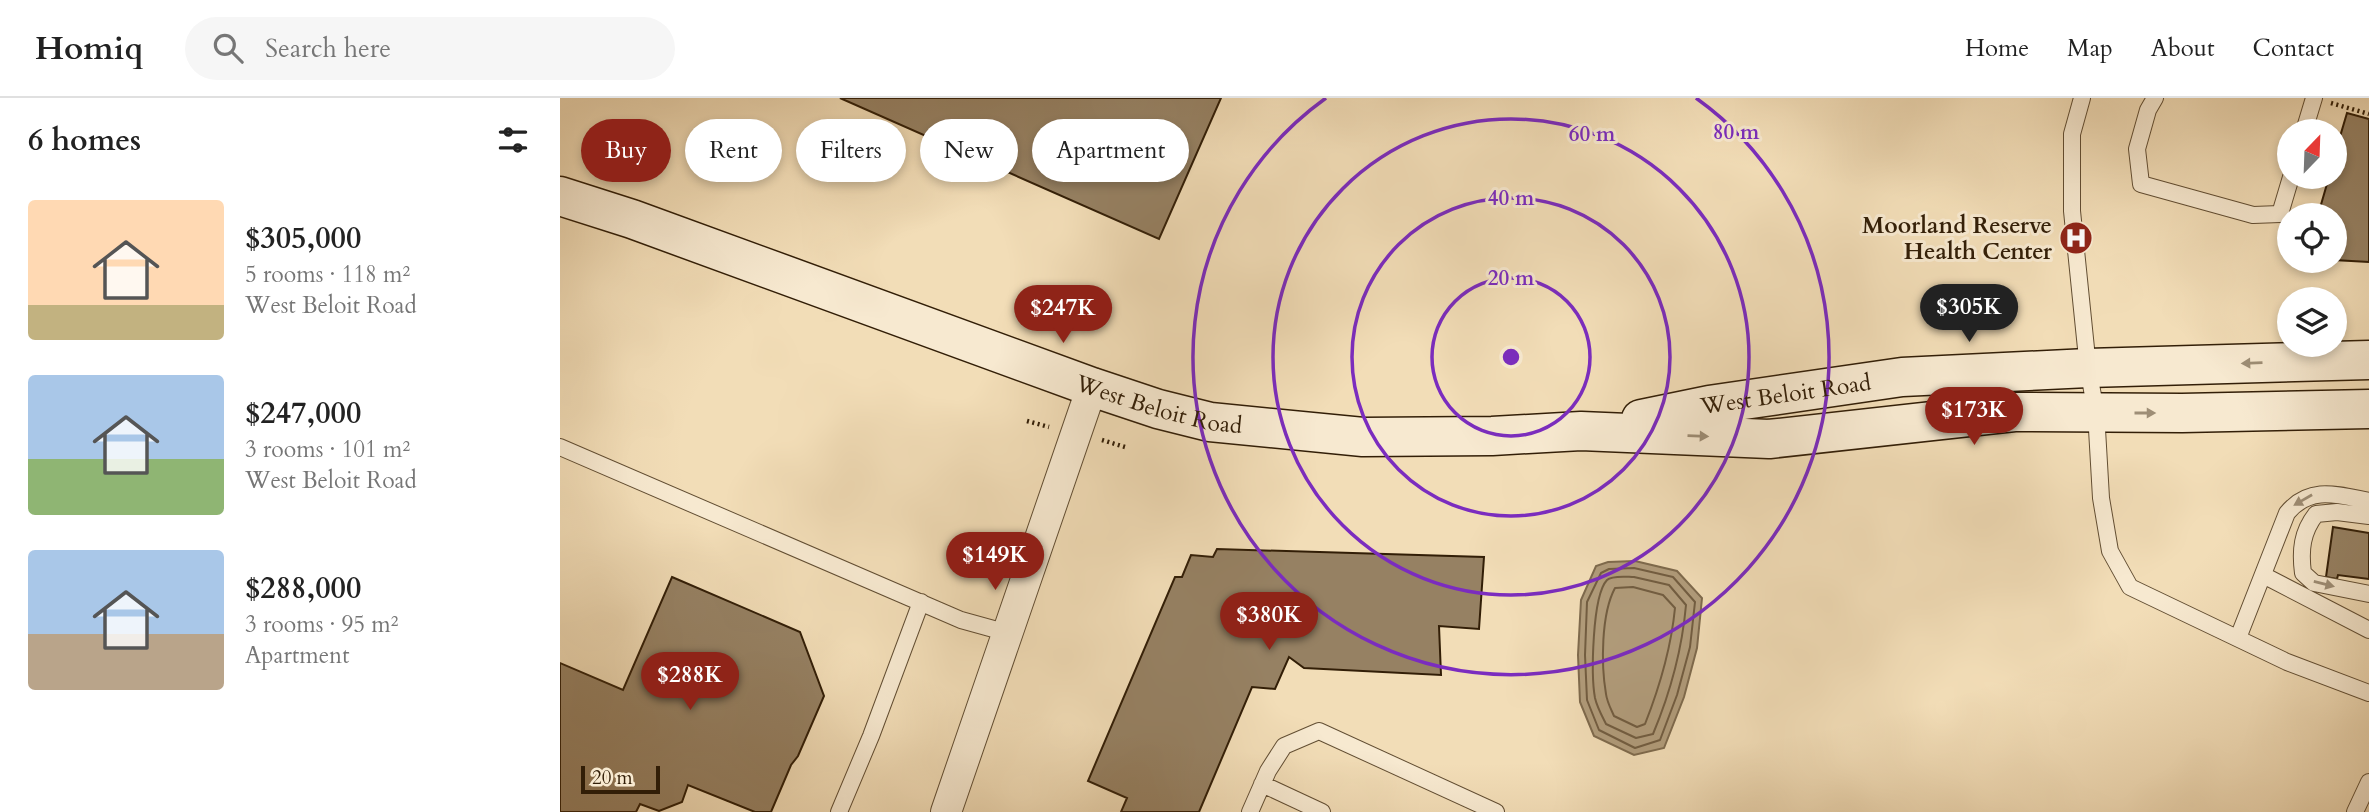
<!DOCTYPE html>
<meta charset="utf-8">
<style>
:root{--surface:#fff;--page:#f6f6f6;--text:#222;--muted:#767676;--line:#e0e0e0;--accent:#8f2418}
body{margin:0;font-family:Cardo,serif;background:var(--page);color:var(--text);height:100vh;display:flex;flex-direction:column;font-size:26px;white-space:nowrap}
*{box-sizing:border-box;margin:0}
p{font-size:23px;color:var(--muted)}
.icon{flex:none;width:38px;height:38px;fill:none;stroke:currentColor;stroke-width:2;stroke-linecap:round;stroke-linejoin:round}
.map{position:relative;flex:1;overflow:hidden}
.drawer{display:flex;flex-direction:column;background:var(--surface);width:560px}
.drawer>*{flex:none}
.banner{position:absolute;left:21px;top:21px;width:665px;height:63px;display:flex;gap:14px}
.needle{width:46px;rotate:23deg}
.controls{position:absolute;left:1717px;top:21px;display:grid;gap:14px}
.controls a{display:grid;place-items:center;width:70px;height:70px;border-radius:50%;background:var(--surface);box-shadow:0 4px 10px #0003;font-size:35px}
.scale{position:absolute;left:21px;bottom:18px;width:79px;box-sizing:border-box;padding-left:7px;border:4px solid #321e07;border-top:0;font-size:19px;line-height:24px;white-space:nowrap;color:#321e07;-webkit-text-stroke:5px #f7e9d0;paint-order:stroke}
.price{position:absolute;translate:-50% -60px;padding:0 16px;border-radius:24px;background:var(--accent);color:#fff;font-size:23px;line-height:46px;filter:drop-shadow(0 2px 4px #0008)}
.price::after{content:'';position:absolute;left:50%;top:42px;width:21px;height:16px;margin-left:-10px;background:inherit;clip-path:polygon(0 0,100% 0,50% 100%)}
.price.current{background:#222;color:#fff}
ul{padding:0;list-style:none}
li{display:flex;align-items:center;gap:21px;height:175px;padding:0 28px}
li span{display:grid;place-items:center;flex:none;width:196px;height:140px;border-radius:7px;color:#555}
li>.icon{margin-inline-start:auto}
span .icon{width:84px;height:84px;fill:#fffc;stroke-width:1}
li b{font-size:30px}
h2{display:flex;justify-content:space-between;align-items:center;height:84px;padding:0 28px;font-size:30px}
.tag{padding:0 24px;border-radius:32px;background:var(--surface);box-shadow:0 4px 10px #0003;font-size:24px;line-height:63px}
.tag.current{background:var(--accent);color:#fff}
header{display:flex;align-items:center;gap:42px;box-sizing:border-box;height:98px;padding:0 35px;background:var(--surface);border-bottom:2px solid var(--line)}
header strong{font-size:33px}
nav{display:flex;gap:38px;margin-inline-start:auto;font-size:24px}
.search{width:490px;height:63px;background:var(--page);display:flex;align-items:center;gap:18px;box-sizing:border-box;padding:0 24px;border-radius:38px;color:var(--muted);font-size:26px}
main{display:flex;flex:1;min-height:0}
.map>svg:first-child{display:block}
.water{fill:#b19c7b;stroke:#7e6a4d;stroke-width:2}
.lines{fill:none;stroke-linecap:round;stroke-linejoin:round}
.shore{stroke:#725d41;stroke-width:2}
.building{fill:#968163;stroke:#321e07;stroke-width:2}
.service-casing{stroke:#624e33;stroke-width:18}
.minor-casing{stroke:#624e33;stroke-width:32}
.secondary-casing{stroke:#321e07;stroke-width:41}
.path{stroke:#321e07;stroke-width:4.5;stroke-dasharray:2 3.5;stroke-linecap:butt}
.service{stroke:#f7e9d0;stroke-width:16}
.minor{stroke:#f7e9d0;stroke-width:30}
.secondary{stroke:#f7e9d0;stroke-width:38}
.oneway{fill:#9e8e76}
.ring{fill:none;stroke:#7b2cbf;stroke-width:3.5}
.labels{text-anchor:middle;stroke-width:6;stroke-linejoin:round;paint-order:stroke}
.poi-label{font-size:23px;font-weight:bold;fill:#321e07;stroke:#f7e9d0;text-anchor:end}
.street-label{font-size:23px;fill:#321e07;stroke:#f7e9d0}
.centre{fill:#7b2cbf;stroke:#f7e9d0;stroke-width:3.5}
.ring-label{font-size:21px;text-anchor:middle;font-weight:bold;fill:#7b2cbf;stroke:#f7e9d0;stroke-width:6;stroke-linejoin:round;paint-order:stroke}
</style>
<header>
<strong>Homiq</strong>
<div class="search"><svg class="icon" aria-label="search" viewBox="0 0 24 24"><circle cx="10" cy="10" r="6"/><path d="M15 15l6 6"/></svg>Search here</div>
<nav><a>Home</a><a>Map</a><a>About</a><a>Contact</a></nav>
</header>
<main>
<section class="drawer">
<h2>6 homes<svg class="icon" aria-label="filters" viewBox="0 0 24 24"><path d="M4 7h16M4 17h16"/><circle cx="9" cy="7" r="2"/><circle cx="15" cy="17" r="2"/></svg></h2>
<ul>
<li><span style="background:linear-gradient(#ffd9b3 75%,#c2b280 0)"><svg class="icon" aria-label="home" viewBox="0 0 24 24"><path d="M3 11l9-7 9 7M6 9v11h12V9"/></svg></span><div><b>$305,000</b><p>5 rooms · 118 m²</p><p>West Beloit Road</p></div></li>
<li><span style="background:linear-gradient(#a9c7e8 60%,#8fb573 0)"><svg class="icon" aria-label="home" viewBox="0 0 24 24"><path d="M3 11l9-7 9 7M6 9v11h12V9"/></svg></span><div><b>$247,000</b><p>3 rooms · 101 m²</p><p>West Beloit Road</p></div></li>
<li><span style="background:linear-gradient(#a9c7e8 60%,#b9a48a 0)"><svg class="icon" aria-label="home" viewBox="0 0 24 24"><path d="M3 11l9-7 9 7M6 9v11h12V9"/></svg></span><div><b>$288,000</b><p>3 rooms · 95 m²</p><p>Apartment</p></div></li>
</ul>
</section>
<div class="map">
<svg width="1809" height="714" viewBox="0 0 1809 714">
<rect width="100%" height="100%" fill="#f2ddb7"/>
<filter id="stains"><feTurbulence type="fractalNoise" baseFrequency=".00286" numOctaves="4"/><feColorMatrix values="0 0 0 0 .2 0 0 0 0 .09 0 0 0 0 .02 0 0 0 .5 -.17"/></filter>
<radialGradient id="worn" r=".72"><stop offset=".6" stop-color="#630" stop-opacity="0"/><stop offset="1" stop-color="#630" stop-opacity=".3"/></radialGradient>
<path class="water" d="M1075,463l42,10 25,27 -5,50 -13,49 -20,51 -30,7 -40,-19 -14,-34 -2,-47 3,-55 15,-34 12,-4z"/>
<g class="lines">
<path class="shore" d="M1074,470l39,9 22,25 -5,45 -13,48 -17,45 -25,8 -36,-18 -12,-30 -2,-45 2,-53 14,-29 8,-4z
M1074,479l35,8 17,20c-4,45 -15,86 -33,129l-17,4 -30,-14c-4,-8 -9,-17 -11,-26 -4,-22 -3,-102 12,-118 5,-5 20,-3 27,-3z
M1073,489l30,8 12,13c-4,41 -15,78 -30,116l-8,3 -23,-11c-3,-7 -7,-14 -8,-22 -5,-29 -5,-80 9,-106z"/>
</g>
<path class="building" d="M280,0h381l-62,141z
M1787,15l22,6v143l-35,-2v-45h-16l11,-38h5v-20z
M1773,429l36,6v46l-31,-4 -1,4 -11,-2z
M657,451l267,8 -5,72 -40,-3 2,49 -137,-7 -15,-11 -14,32 -23,-2 -53,125h-78l6,-14 -39,-17 87,-204h7l9,-22 22,2z
M112,479l128,55 24,64 -26,60 -7,9 -20,47h-16l-67,-27 -6,17 -23,9 -19,-7 -4,8h-76v-149l63,27z"/>
<g class="lines">
<defs>
<path id="service" d="M1522,0l-10,36v77l16,157 8,44 5,86 9,53 20,36 157,75 82,31
M1595,0l-7,12 -11,39 4,35 112,31 27,-1 11,-37
M1744,33l10,-33
M0,349l401,173 47,13
M1809,418l-32,-4 -21,2c-14,18 -16,36 -13,59l11,10 55,11
M1703,477l106,55
M1678,540l49,-125c23,-28 51,-18 82,-12
M702,686l60,28
M279,714l32,-76 50,-134
M690,714l18,-41 16,-25 35,-15 177,81
M1795,714l14,-30"/>
<path id="minor" d="M386,714l146,-425"/>
<g id="secondary">
<path id="s1" d="M0,98l72,23 460,168 66,22 52,13 153,15 129,-1 89,-5 188,8 245,-27 168,1 187,-4"/>
<path id="s2" d="M1081,321l68,-14 193,-28 186,-9 281,-8"/>
</g>
</defs>
<use href="#service" class="service-casing"/>
<use href="#minor" class="minor-casing"/>
<use href="#secondary" class="secondary-casing"/>
<path class="path" d="M1771,5l38,11
M467,323l22,6
M542,342l23,7"/>
<use href="#service" class="service"/>
<use href="#minor" class="minor"/>
<use href="#secondary" class="secondary"/>
</g>
<defs><path id="oneway-solid" d="M-6-.8H1V-3.2L6.5 0L1 3.2V.8H-6Z" transform="scale(1.75)"/></defs>
<g class="oneway">
<use href="#oneway-solid" transform="translate(1692 265) rotate(178)"/>
<use href="#oneway-solid" transform="translate(1585 315)"/>
<use href="#oneway-solid" transform="translate(1138 338) rotate(2)"/>
<use href="#oneway-solid" transform="translate(1743 402) rotate(150)"/>
<use href="#oneway-solid" transform="translate(1764 486) rotate(14)"/>
</g>
<g class="ring">
<circle cx="951" cy="259" r="79"/>
<circle cx="951" cy="259" r="159"/>
<circle cx="951" cy="259" r="238"/>
<path d="M1136 0A318 318 0 1 1 766 0"/>
</g>
<defs>
<symbol id="hospital-disc" viewBox="-11 -11 22 22"><circle r="9.5" fill="#8f2418" stroke="#f7e9d0"/><path d="M-5-5h3v3.5h4V-5h3V5h-3V1.5h-4V5h-3Z" fill="#fff"/></symbol>
</defs>
<g fill-rule="evenodd">
<use href="#hospital-disc" x="1497" y="121" width="38" height="38"/>
</g>
<g class="labels">
<g class="poi-label">
<text x="1492" y="135">Moorland Reserve<tspan x="1492" dy="26">Health Center</tspan></text>
</g>
<g class="street-label">
<text dy="8" stroke="none"><textPath href="#s2" startOffset="147">West Beloit Road</textPath></text>
<text dy="8" stroke="none"><textPath href="#s1" startOffset="635">West Beloit Road</textPath></text>
</g>
</g>
<circle cx="951" cy="259" r="10" class="centre"/>
<g class="ring-label">
<text x="1176" y="41">80 m</text>
<text x="1032" y="43">60 m</text>
<text x="951" y="107">40 m</text>
<text x="951" y="187">20 m</text>
</g>
<rect width="100%" height="100%" filter="url(#stains)"/>
<rect width="100%" height="100%" fill="url(#worn)"/>
</svg>
<div class="controls">
<a><svg class="needle" viewBox="-14 -14 28 28"><path d="M0-13l5 13h-10z" fill="#e53935"/><path d="M0 13l5-13h-10z" fill="#767676"/></svg></a>
<a><svg class="icon" aria-label="locate" viewBox="0 0 24 24"><circle cx="12" cy="12" r="6"/><path d="M12 2v4M12 18v4M2 12h4M18 12h4"/></svg></a>
<a><svg class="icon" aria-label="layers" viewBox="0 0 24 24"><path d="M12 4l9 5-9 5-9-5zM3 14l9 5 9-5"/></svg></a>
</div>
<div class="scale">20 m</div>
<b class="price current" style="left:1409px;top:246px">$305K</b>
<b class="price" style="left:503px;top:247px">$247K</b>
<b class="price" style="left:1414px;top:349px">$173K</b>
<b class="price" style="left:435px;top:494px">$149K</b>
<b class="price" style="left:709px;top:554px">$380K</b>
<b class="price" style="left:130px;top:614px">$288K</b>
<div class="banner">
<a class="tag current">Buy</a>
<a class="tag">Rent</a>
<a class="tag">Filters</a>
<a class="tag">New</a>
<a class="tag">Apartment</a>
</div>
</div>
</main>
